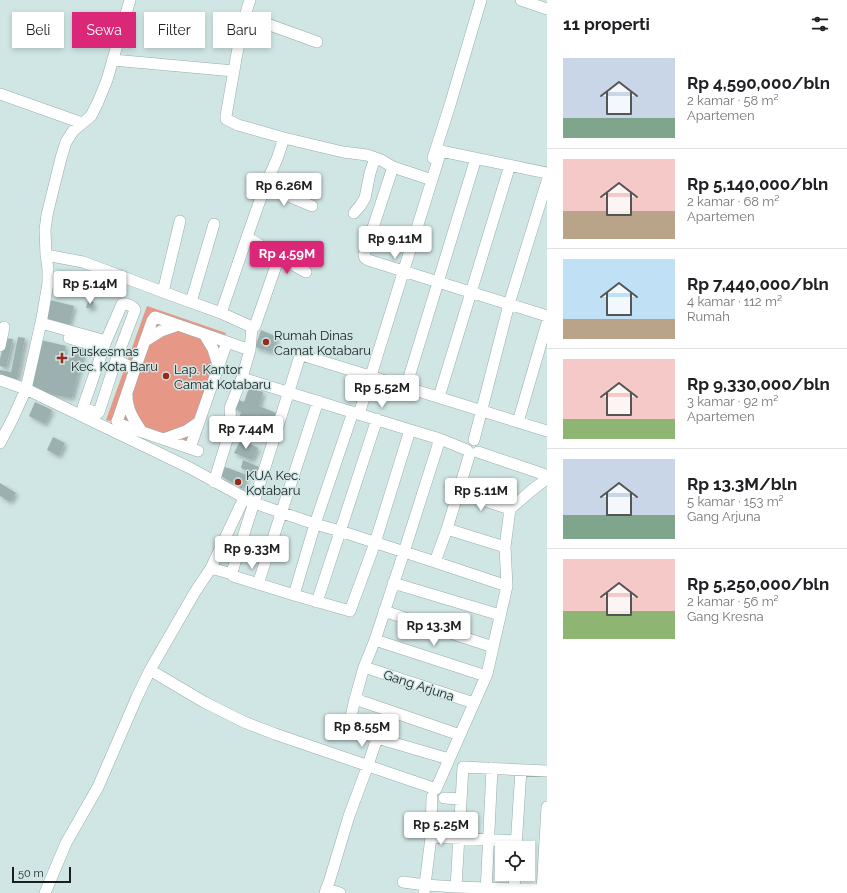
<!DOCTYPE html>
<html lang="id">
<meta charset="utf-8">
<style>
:root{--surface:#fff;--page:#f2f2f2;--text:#202124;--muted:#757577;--line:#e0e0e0;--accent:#db2777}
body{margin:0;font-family:Raleway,sans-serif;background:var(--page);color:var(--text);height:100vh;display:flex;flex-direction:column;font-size:15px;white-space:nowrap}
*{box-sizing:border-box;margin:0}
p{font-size:13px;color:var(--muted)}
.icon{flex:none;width:22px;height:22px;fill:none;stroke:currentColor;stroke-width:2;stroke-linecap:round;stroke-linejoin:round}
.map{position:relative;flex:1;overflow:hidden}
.side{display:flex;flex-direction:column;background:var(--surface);width:300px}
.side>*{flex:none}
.guide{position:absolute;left:12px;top:12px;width:380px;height:36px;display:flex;gap:8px}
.fabs{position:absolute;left:495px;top:841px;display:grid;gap:8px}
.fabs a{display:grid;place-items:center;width:40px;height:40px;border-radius:0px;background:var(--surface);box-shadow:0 2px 6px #0003;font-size:20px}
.scale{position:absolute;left:12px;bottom:10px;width:59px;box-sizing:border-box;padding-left:4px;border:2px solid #18201f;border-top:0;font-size:11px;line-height:14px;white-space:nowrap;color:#18201f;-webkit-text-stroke:3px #d0e6e5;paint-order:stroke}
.price{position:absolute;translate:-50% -34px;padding:0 9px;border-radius:4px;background:#fff;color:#222;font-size:13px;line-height:26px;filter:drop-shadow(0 1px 2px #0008)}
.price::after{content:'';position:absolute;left:50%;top:24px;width:12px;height:9px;margin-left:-6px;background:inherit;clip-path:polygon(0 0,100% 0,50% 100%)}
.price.selected{background:var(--accent);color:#fff}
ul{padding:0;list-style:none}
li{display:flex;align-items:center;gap:12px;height:100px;padding:0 16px}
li+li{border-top:1px solid var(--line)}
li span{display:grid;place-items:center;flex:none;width:112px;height:80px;border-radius:0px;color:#555}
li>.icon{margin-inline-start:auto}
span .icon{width:48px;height:48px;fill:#fffc;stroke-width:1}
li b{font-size:17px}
h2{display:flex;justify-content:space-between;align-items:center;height:48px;padding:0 16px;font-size:17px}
.tag{padding:0 14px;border-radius:0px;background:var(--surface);box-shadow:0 2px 6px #0003;font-size:14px;line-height:36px}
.tag.selected{background:var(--accent);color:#fff}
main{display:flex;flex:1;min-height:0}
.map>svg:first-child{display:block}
.green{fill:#e69785}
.building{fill:#9bb0af;filter:url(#shadow)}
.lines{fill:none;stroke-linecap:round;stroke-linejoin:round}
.minor-casing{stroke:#97acab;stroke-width:12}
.minor{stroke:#fff;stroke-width:11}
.poi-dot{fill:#952c17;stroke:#d0e6e5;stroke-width:1.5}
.labels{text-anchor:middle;stroke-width:3;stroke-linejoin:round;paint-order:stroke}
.poi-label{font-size:13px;fill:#18201f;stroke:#d0e6e5;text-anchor:start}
.street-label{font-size:13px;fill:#18201f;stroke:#d0e6e5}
</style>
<main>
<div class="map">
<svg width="547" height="893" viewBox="0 0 547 893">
<defs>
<filter id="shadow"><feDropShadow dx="2.5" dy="2.5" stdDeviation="2" flood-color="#0004"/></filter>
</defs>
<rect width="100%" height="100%" fill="#d0e6e5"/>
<path class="green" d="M147,306l79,27 -38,108 -82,-21z"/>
<path class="building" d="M50,300l24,6 -5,19 -24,-7z
M88,301l6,1 -1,7 -7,-1z
M261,330l16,7 -6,15 -16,-5z
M18,337l7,1 -8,42 -17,-4v-6l11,2z
M5,338l8,1 -7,29 -6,-2v-7z
M41,340l25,6 -2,10 8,2 3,-14 10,3 -13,51 -23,-4 -19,-9z
M249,388l14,4 -4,14 17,7 -3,10 -17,-8 -7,18 -13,-5 5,-16 -8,-4 3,-9 8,3z
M35,402l17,8 -7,14 -16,-8z
M53,437l12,6 -6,13 -12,-6z
M241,439l17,9 -6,12 -18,-7z
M243,460l16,7 -3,8 -15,-7z
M225,467l22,8 -5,14 -21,-13z
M0,483l16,10 -6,9 -10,-6z"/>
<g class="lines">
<defs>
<path id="minor" d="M250,0l-3,9 -10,44 -11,63v3l12,6 46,13 59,14 24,3 14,5 12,7 39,13
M521,0l26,9
M245,16l72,26
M113,60l121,11
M0,94l82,29
M436,150l111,23
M433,158l17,-53 31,-105
M393,167l-29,88 1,3 3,2 179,56
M265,186l47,20
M354,213l6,-7 5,-8 5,-25 5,-15
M46,255l37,7 80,30 58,21 31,14 3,-1 24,-69 -6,-4 -26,-16 18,-51 12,-27 7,-21
M279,257l27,15
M163,292l17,-71
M191,302l23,-78
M122,304c4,-1 9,2 12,4l1,2 -19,50 -17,52 -1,1 -15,-5v-1l23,-66z
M221,313l26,-76
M41,323l65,18
M204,334l9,15 6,19
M69,338l34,10
M145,341l16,-10 17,-6
M0,346l4,-19
M116,360l19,9 17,-48 2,-3 1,-1 95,33
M135,369l-17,50 -1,2 2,3 79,27
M242,378l168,52 30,9 27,11
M0,380l26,9 164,79 64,35 61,21 25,7 95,31 72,24
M406,387l70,-229
M127,395c0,15 7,25 15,37
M439,397l71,-232
M359,414l82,-263
M518,422l29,-99
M410,430l-35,113 -25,68 -56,-16 -61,-19 -1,-4 68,-216h5l242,75
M164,439l22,-8 13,-9
M440,439l-36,113 -29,88 -11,27 -9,32 -6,26v2l3,2 25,9 72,21
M474,440l35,-136 38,-123
M0,443l13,-25 13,-29 16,-71 6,-35v-14l-2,-14 -1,-25 2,-15 14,-57 5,-16 7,-11 18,-15 7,-14 9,-22 23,-80
M190,448l37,-106
M214,482l17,-55 -1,-19 12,-30 8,-28 2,-23
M458,492l52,17
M447,529l58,18
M435,562l12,-33 23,-76
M211,568l33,-70
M393,583l107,32
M258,584l60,-183
M294,595l21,-71 38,-112
M317,602l60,-183
M384,611l109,36
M375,640l111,36
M364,667l110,36
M150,670l54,32 40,20 31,12 161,55 51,-115 20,-88 -2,-39 5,-38 22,-19 12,-9c2,-3 1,-4 -1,-7l-65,-22
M355,699l105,36
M444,798l17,1
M431,837l86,4
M516,847l5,-77
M403,882l22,3 31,2 91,3
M456,887l7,-120 84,4
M326,889l14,4
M514,889l1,-15
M542,891l5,-84
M45,893l21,-50 32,-56 39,-90 13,-27 45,-78 16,-24 21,6
M325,893l5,-14 19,-63 19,-51 9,-27
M424,893l7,-56 1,-40
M486,893l6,-125"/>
</defs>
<use href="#minor" class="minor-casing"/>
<use href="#minor" class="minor"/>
</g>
<g class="poi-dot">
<circle cx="266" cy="342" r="4"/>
<path d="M60 352h4v4h4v4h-4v4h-4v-4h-4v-4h4z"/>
<circle cx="166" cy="376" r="4"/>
<circle cx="238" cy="482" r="4"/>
</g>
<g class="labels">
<g class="poi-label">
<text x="274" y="340">Rumah Dinas<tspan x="274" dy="15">Camat Kotabaru</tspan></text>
<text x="71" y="356">Puskesmas<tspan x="71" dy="15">Kec. Kota Baru</tspan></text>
<text x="174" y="374">Lap. Kantor<tspan x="174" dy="15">Camat Kotabaru</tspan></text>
<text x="246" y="480">KUA Kec.<tspan x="246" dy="15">Kotabaru</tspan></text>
</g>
<g class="street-label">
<text transform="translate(419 685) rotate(18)" y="5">Gang Arjuna</text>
</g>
</g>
</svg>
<div class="fabs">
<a><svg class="icon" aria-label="locate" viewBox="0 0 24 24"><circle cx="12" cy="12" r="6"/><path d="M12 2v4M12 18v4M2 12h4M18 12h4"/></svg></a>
</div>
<div class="scale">50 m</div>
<b class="price" style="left:284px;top:207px">Rp 6.26M</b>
<b class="price" style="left:395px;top:260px">Rp 9.11M</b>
<b class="price selected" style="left:287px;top:275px">Rp 4.59M</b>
<b class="price" style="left:90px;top:305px">Rp 5.14M</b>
<b class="price" style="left:382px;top:409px">Rp 5.52M</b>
<b class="price" style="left:246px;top:450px">Rp 7.44M</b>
<b class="price" style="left:481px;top:512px">Rp 5.11M</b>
<b class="price" style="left:252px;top:570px">Rp 9.33M</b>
<b class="price" style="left:434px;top:647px">Rp 13.3M</b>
<b class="price" style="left:362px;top:748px">Rp 8.55M</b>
<b class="price" style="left:441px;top:846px">Rp 5.25M</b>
<div class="guide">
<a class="tag">Beli</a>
<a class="tag selected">Sewa</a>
<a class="tag">Filter</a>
<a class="tag">Baru</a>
</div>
</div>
<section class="side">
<h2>11 properti<svg class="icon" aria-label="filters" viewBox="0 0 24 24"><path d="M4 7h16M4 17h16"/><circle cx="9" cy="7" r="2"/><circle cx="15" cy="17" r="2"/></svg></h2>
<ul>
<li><span style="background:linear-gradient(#c9d6e8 75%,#7fa58c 0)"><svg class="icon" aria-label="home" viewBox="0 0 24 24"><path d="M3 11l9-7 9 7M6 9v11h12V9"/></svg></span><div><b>Rp 4,590,000/bln</b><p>2 kamar · 58 m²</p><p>Apartemen</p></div></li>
<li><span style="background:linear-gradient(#f6c9c9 65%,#b9a48a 0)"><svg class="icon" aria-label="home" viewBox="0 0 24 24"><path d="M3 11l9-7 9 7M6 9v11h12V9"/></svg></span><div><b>Rp 5,140,000/bln</b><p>2 kamar · 68 m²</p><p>Apartemen</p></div></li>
<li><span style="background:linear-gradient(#bfe0f5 75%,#b9a48a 0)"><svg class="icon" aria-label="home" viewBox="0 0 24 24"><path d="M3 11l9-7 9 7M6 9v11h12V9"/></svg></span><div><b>Rp 7,440,000/bln</b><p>4 kamar · 112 m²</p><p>Rumah</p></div></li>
<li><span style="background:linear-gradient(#f6c9c9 75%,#8fb573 0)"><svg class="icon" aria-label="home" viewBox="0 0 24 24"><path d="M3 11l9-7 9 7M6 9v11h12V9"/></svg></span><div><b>Rp 9,330,000/bln</b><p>3 kamar · 92 m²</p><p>Apartemen</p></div></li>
<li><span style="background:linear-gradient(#c9d6e8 70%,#7fa58c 0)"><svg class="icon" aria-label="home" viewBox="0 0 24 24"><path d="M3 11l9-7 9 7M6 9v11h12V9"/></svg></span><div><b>Rp 13.3M/bln</b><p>5 kamar · 153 m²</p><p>Gang Arjuna</p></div></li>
<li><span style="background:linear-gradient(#f6c9c9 65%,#8fb573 0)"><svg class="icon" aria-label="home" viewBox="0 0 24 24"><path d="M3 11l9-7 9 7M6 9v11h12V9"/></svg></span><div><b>Rp 5,250,000/bln</b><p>2 kamar · 56 m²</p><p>Gang Kresna</p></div></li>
</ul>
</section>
</main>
